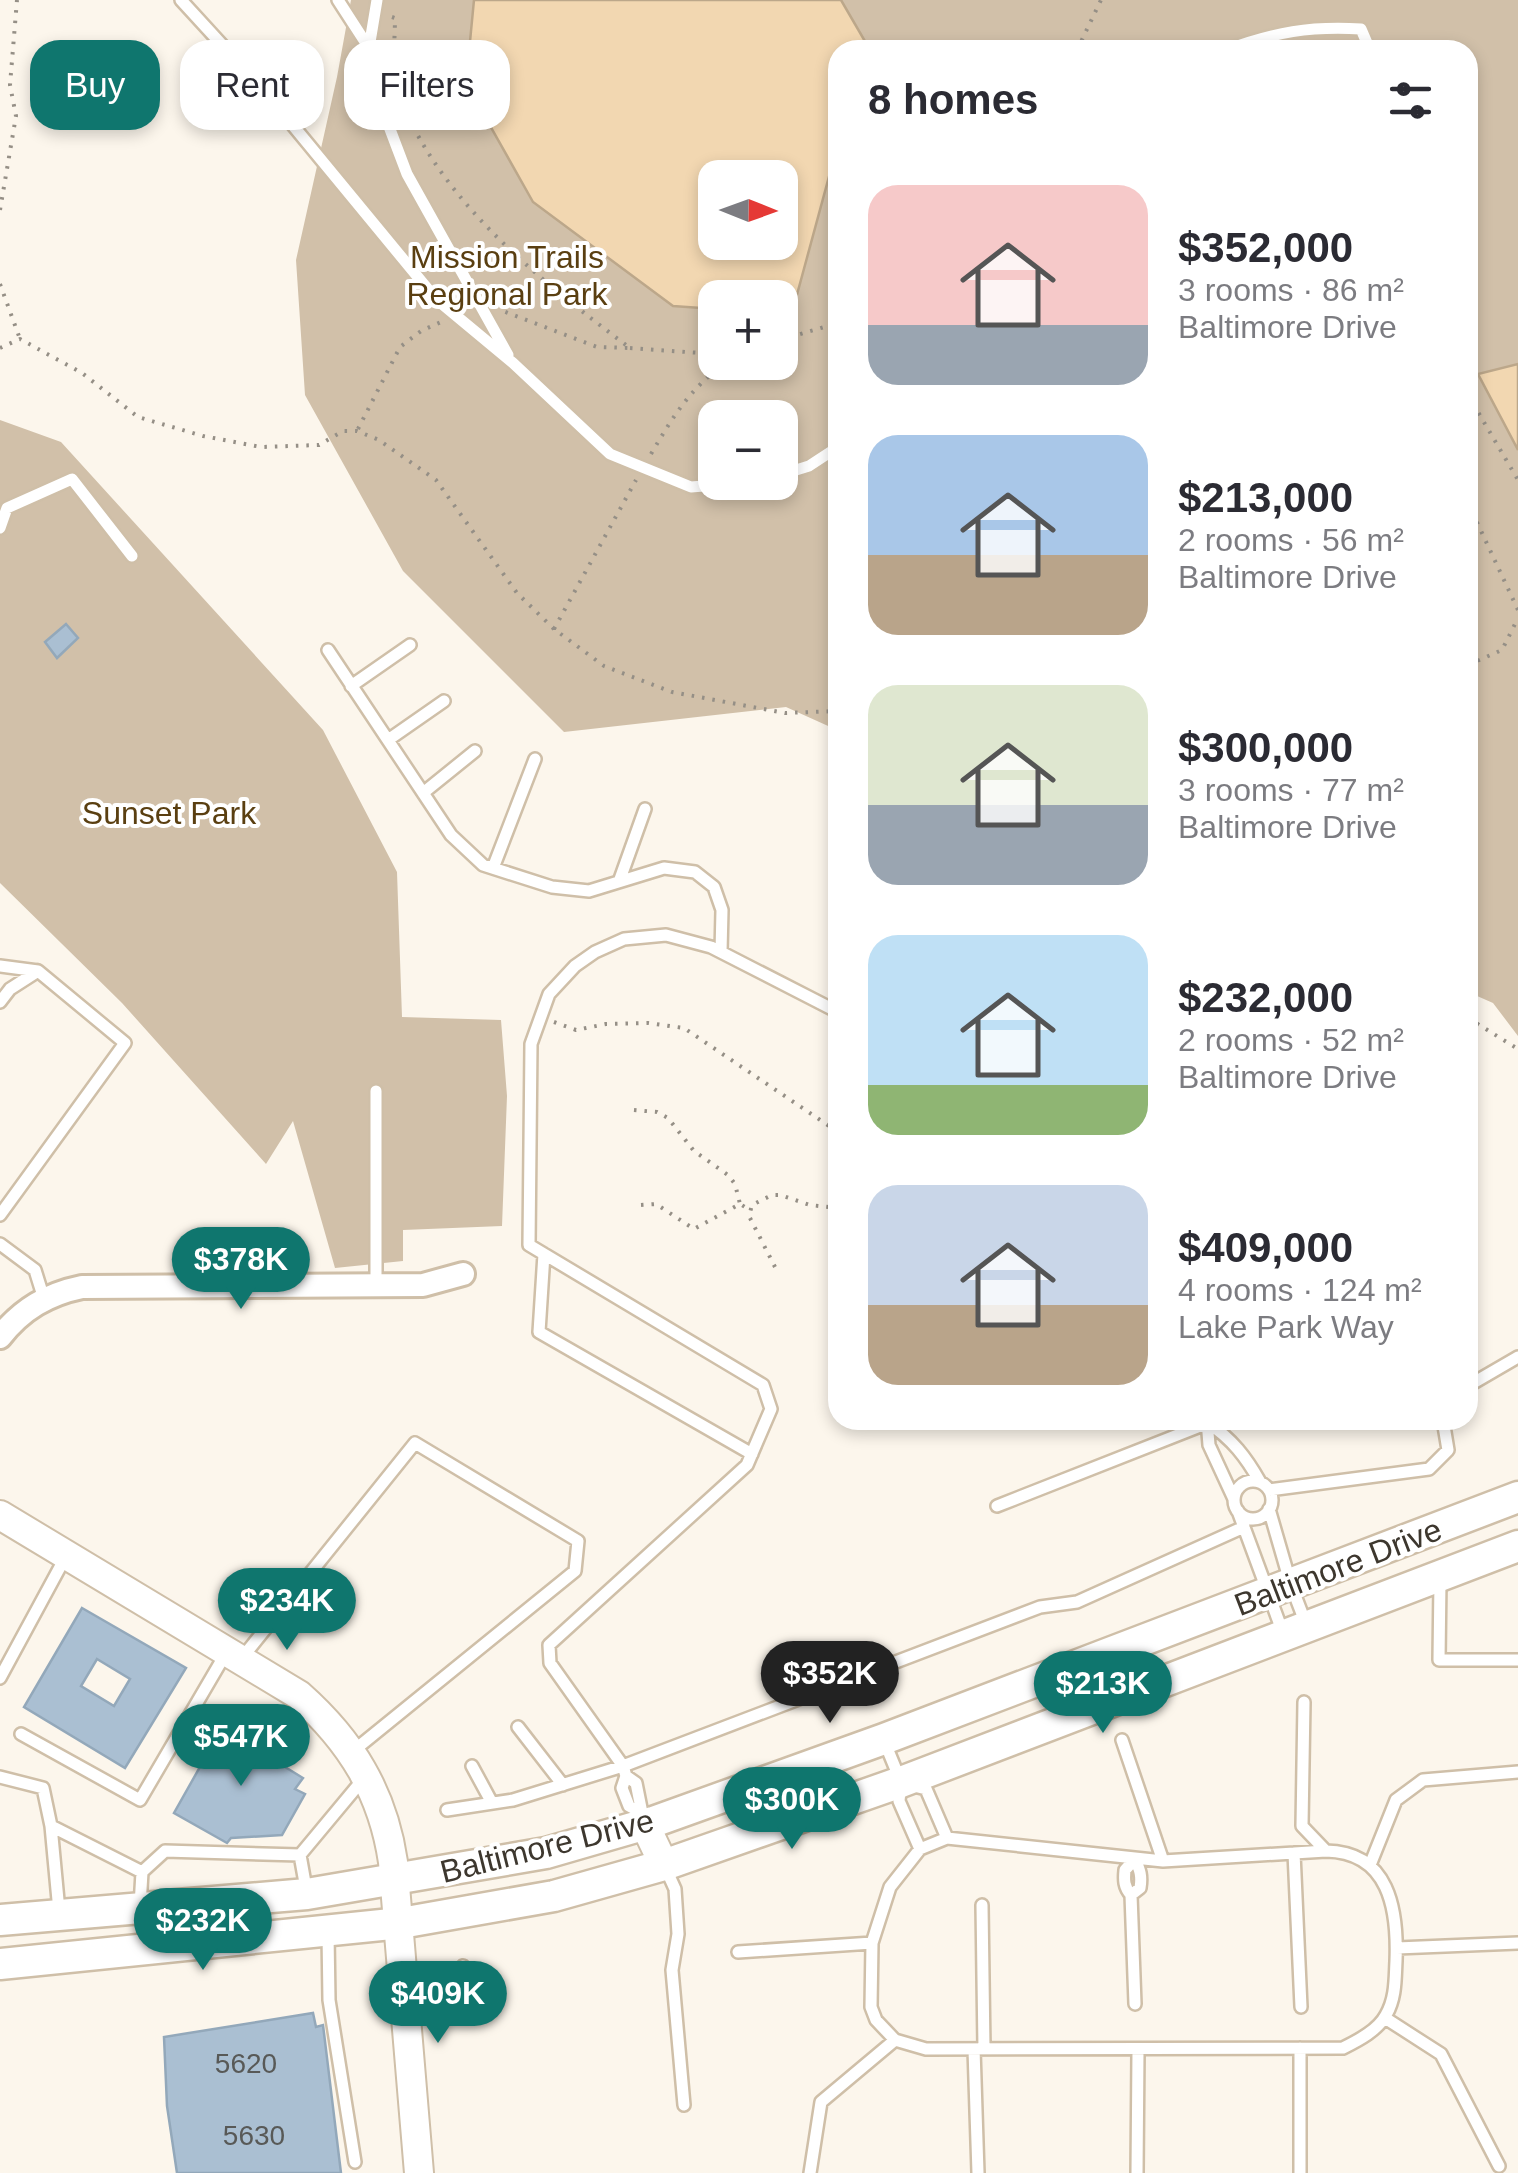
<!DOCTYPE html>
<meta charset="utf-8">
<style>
:root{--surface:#fff;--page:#f2f2f3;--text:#2b2b33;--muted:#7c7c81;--accent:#0f766e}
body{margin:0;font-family:Arial,sans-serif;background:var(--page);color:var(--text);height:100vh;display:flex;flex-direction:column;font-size:38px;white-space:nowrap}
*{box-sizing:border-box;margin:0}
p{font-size:32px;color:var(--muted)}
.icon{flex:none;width:55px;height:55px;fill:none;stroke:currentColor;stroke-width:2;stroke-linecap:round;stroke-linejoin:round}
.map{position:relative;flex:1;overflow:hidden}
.details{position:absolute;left:828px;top:40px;width:650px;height:1390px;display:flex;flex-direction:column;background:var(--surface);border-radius:30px;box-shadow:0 5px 15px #0003}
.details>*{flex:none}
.top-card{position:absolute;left:30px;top:40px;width:648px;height:90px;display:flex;gap:20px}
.needle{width:65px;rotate:91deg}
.tools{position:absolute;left:698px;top:160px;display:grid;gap:20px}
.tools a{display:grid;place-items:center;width:100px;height:100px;border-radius:20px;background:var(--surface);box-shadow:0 5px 15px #0003;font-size:50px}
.price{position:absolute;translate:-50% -85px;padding:0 22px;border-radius:35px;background:var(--accent);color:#fff;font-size:32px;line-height:65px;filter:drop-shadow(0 2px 5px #0008)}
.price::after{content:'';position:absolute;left:50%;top:60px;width:30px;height:22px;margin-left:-15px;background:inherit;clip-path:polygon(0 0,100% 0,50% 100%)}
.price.active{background:#222;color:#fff}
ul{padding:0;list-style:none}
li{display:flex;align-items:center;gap:30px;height:250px;padding:0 40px}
li span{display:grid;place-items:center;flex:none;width:280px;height:200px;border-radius:30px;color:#555}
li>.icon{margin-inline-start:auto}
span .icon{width:120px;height:120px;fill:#fffc;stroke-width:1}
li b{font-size:42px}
h2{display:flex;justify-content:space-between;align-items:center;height:120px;padding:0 40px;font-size:42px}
.pill{padding:0 35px;border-radius:30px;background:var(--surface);box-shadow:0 5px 15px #0003;font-size:35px;line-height:90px}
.pill.active{background:var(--accent);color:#fff}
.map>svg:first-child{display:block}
.green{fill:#d1c0a9;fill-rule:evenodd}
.water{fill:#f2d7b1;stroke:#bca78a;stroke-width:2.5;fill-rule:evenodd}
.building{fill:#aabfd2;stroke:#93a8ba;stroke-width:2.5;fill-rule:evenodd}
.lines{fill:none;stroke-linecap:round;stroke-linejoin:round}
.service-casing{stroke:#cfbfa8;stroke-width:16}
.minor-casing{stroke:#cfbfa8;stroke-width:28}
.tertiary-casing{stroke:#cfbfa8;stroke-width:32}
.secondary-casing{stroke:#cfbfa8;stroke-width:35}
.path{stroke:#958f86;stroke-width:4;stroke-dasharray:2.5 8;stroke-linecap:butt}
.service{stroke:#fff;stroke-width:11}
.minor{stroke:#fff;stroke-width:22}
.tertiary{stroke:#fff;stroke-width:28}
.secondary{stroke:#fff;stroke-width:30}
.labels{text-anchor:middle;stroke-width:8;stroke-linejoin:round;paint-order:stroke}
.number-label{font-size:28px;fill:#585957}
.park-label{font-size:32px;fill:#5a3f11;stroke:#fff}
.street-label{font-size:32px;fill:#3d372e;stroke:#fff}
</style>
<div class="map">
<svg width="1518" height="2173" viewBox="0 0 1518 2173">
<rect width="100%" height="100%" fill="#fcf6ec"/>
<path class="green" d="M351,0h1167v1036l-25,-33 -25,-11v-942h-630l-1,680 -51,-23 -222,25 -161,-161 -98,-176 -9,-135 41,-183zM715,178h65v64h-65zM715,298h65v64h-65zM715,418h65v64h-65z
M0,420l61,22 262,288 74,142 5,145 99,3 6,76 -5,130 -99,4v31l-68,7 -42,-147 -27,43 -144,-161 -122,-120z"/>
<path class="water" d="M474,0h367l25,43 -2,7h-26l-1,97 -45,166 -12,-1v-14h-65v11l-42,-3 -140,-104 -67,-119zM715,178h65v64h-65z
M1518,364v86l-40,-76z"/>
<path class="building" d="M66,624l12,14 -21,20 -12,-16z
M82,1608l104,60 -61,100 -101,-61zM97,1659l33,20 -16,27 -33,-20z
M227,1719l56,33 -6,10 26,16 -8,11 10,5 -23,41 -51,3 -4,5 -53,-30z
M313,2013l3,14 7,-2 18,148h-164l-10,-67 -3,-69z"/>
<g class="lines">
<defs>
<path id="service" d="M181,0l86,94 169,205 77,64 97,91 81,33 64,-5
M338,0l31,48 16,68 22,58 101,181
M369,48l8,-48
M1226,50c49,-18 84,-24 135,-21l9,21
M780,475l29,-9 29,-19
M0,528l7,-20 65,-29 60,77
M328,650l123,185 32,30 69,22 37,4 75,-23 31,4 19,15 8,23 -1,42
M351,686l59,-41
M388,740l56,-39
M423,793l52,-42
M493,868l42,-109
M620,879l25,-70
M0,966l38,5
M0,1002l10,-13 28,-18 87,72 -125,172
M838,1012l-127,-65 -45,-12 -42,4 -29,13 -20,14 -26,28 -18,50 -2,201 234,140 8,24 -24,56 -198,180 1,18 73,103 417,-159 37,-5 167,-75
M0,1244l35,26 9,29
M544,1254l-5,78 213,122
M376,1284v-193
M1468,1386l50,-29
M1207,1420l2,25 25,54
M1208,1423c24,16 38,34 52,59
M1234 1500a19 19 0 1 1 38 0a19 19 0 1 1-38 0Z
M1269,1490l160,-21 19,-19 -5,-30
M997,1506l211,-83
M1269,1509l22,76 15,39
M1238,1511l45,122
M1440,1580l-1,80h79
M242,1658l173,-215 163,98 -3,30 -223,181
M0,1678l66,-122
M1304,1702l-2,124 24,25c63,1 72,58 70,110 -1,18 0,37 -10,54 -8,15 -27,25 -43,33l-417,1 -31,-9 -19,-20 -5,-13 1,-64 18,-56 30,-38 27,-11 216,23 163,-10
M518,1727l45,58
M21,1734l119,66 86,-147
M1122,1740l41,121
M885,1743l16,39 -2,19 21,48
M472,1766l20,37
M626,1776l-4,12 7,18 11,6
M0,1777l43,11 8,38 91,46
M914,1786l12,3 21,49
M447,1810l66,-10 110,-34 3,10 10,7 8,40
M51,1826l8,85
M1294,1853l7,154
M1370,1865l26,-65 27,-20 95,-8
M666,1869l9,20 3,45 -6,36 12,135
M307,1894l-7,-39 65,-78
M1131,1895l9,-7c2,-12 0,-18 -5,-29l-10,11c-1,10 -1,17 6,25l4,109
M982,1905l2,144
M140,1906l2,-34 23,-21 135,4
M328,1934l1,66 26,162
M1397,1948l121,-5
M738,1952l134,-9
M406,2012l63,-8 -6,-38
M1385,2018l56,36 58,112
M1300,2048v125
M974,2049l4,124
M810,2173l11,-71 74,-62
M1137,2173l1,-122"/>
<path id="minor" d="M0,1337c22,-28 48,-43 82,-50l341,-2 40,-11"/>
<path id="tertiary" d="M0,1515l299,180c52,46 84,98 94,167l26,311
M645,1825l19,40"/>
<path id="secondary" d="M0,1920l307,-26 239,-41 107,-31 231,-83 634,-242
M0,1964l401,-41 153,-27 110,-31 237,-83 617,-236"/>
</defs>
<use href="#service" class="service-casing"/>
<use href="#minor" class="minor-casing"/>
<use href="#tertiary" class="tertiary-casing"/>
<use href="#secondary" class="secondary-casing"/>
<path class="path" d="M392,17l3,1c0,23 -4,56 4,77 41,107 142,186 231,253l-33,-1 -94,-36
M1077,50l24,-50
M0,210l16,-94 -6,-31 7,-85
M0,284l20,55
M780,340l58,-17
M0,348l20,-9 62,34 56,44 65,19 58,11 58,-2 24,-14h14l22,9 57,40 81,113 37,36 50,37 68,26 113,21 53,-2
M630,348l85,6
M1468,395l50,85
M358,429l42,-82 21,-16 20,-9
M651,454c23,-39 38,-64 75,-92
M1468,503l50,107
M554,629l82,-149
M1468,665l34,-15 16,-32
M1468,1018l50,31
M554,1022l22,8 30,-6 42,-1 36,5 154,104
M634,1110l23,2 11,6 26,33 34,24 7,9 5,20
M641,1205l15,-1 38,25 46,-25 10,6
M775,1267l-26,-51 3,-11 20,-10h8l30,10 28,3"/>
<use href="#service" class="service"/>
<use href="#minor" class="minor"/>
<use href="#tertiary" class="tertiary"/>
<use href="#secondary" class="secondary"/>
</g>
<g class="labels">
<g class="number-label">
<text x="246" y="2073">5620</text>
<text x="254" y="2145">5630</text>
</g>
<g class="park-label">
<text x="507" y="268">Mission Trails<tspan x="507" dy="37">Regional Park</tspan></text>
<text x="169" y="824">Sunset Park</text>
</g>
<g class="street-label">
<text transform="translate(1338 1567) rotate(-21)" y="11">Baltimore Drive</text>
<text transform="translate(547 1846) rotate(-14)" y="11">Baltimore Drive</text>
</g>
</g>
</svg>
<div class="tools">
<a><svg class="needle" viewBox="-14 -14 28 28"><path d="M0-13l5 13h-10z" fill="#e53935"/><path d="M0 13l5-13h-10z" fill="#7c7c81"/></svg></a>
<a>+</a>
<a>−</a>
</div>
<b class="price" style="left:241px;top:1312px">$378K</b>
<b class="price" style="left:287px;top:1653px">$234K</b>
<b class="price active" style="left:830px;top:1726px">$352K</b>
<b class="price" style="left:1103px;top:1736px">$213K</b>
<b class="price" style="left:241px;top:1789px">$547K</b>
<b class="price" style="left:792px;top:1852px">$300K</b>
<b class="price" style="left:203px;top:1973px">$232K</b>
<b class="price" style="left:438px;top:2046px">$409K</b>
<div class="top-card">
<a class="pill active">Buy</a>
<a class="pill">Rent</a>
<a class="pill">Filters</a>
</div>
<section class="details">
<h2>8 homes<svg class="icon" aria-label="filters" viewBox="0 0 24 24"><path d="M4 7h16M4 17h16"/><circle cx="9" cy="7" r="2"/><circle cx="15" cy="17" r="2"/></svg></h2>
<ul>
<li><span style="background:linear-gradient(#f6c9c9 70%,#9aa5b1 0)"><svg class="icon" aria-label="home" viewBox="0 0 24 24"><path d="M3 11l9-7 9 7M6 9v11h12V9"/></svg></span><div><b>$352,000</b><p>3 rooms · 86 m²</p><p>Baltimore Drive</p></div></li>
<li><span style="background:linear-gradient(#a9c7e8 60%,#b9a48a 0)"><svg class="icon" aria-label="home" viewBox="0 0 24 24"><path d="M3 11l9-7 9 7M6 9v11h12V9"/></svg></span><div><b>$213,000</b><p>2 rooms · 56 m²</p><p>Baltimore Drive</p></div></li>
<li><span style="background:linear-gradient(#dfe7d0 60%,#9aa5b1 0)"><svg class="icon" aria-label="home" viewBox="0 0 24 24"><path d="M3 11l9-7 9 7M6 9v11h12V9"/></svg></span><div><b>$300,000</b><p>3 rooms · 77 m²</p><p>Baltimore Drive</p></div></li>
<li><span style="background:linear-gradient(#bfe0f5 75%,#8fb573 0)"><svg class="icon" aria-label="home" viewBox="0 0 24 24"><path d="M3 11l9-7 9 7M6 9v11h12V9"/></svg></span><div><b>$232,000</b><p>2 rooms · 52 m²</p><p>Baltimore Drive</p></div></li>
<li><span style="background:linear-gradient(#c9d6e8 60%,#b9a48a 0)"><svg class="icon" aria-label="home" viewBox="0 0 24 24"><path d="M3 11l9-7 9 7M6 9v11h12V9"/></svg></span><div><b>$409,000</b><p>4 rooms · 124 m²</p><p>Lake Park Way</p></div></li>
</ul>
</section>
</div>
